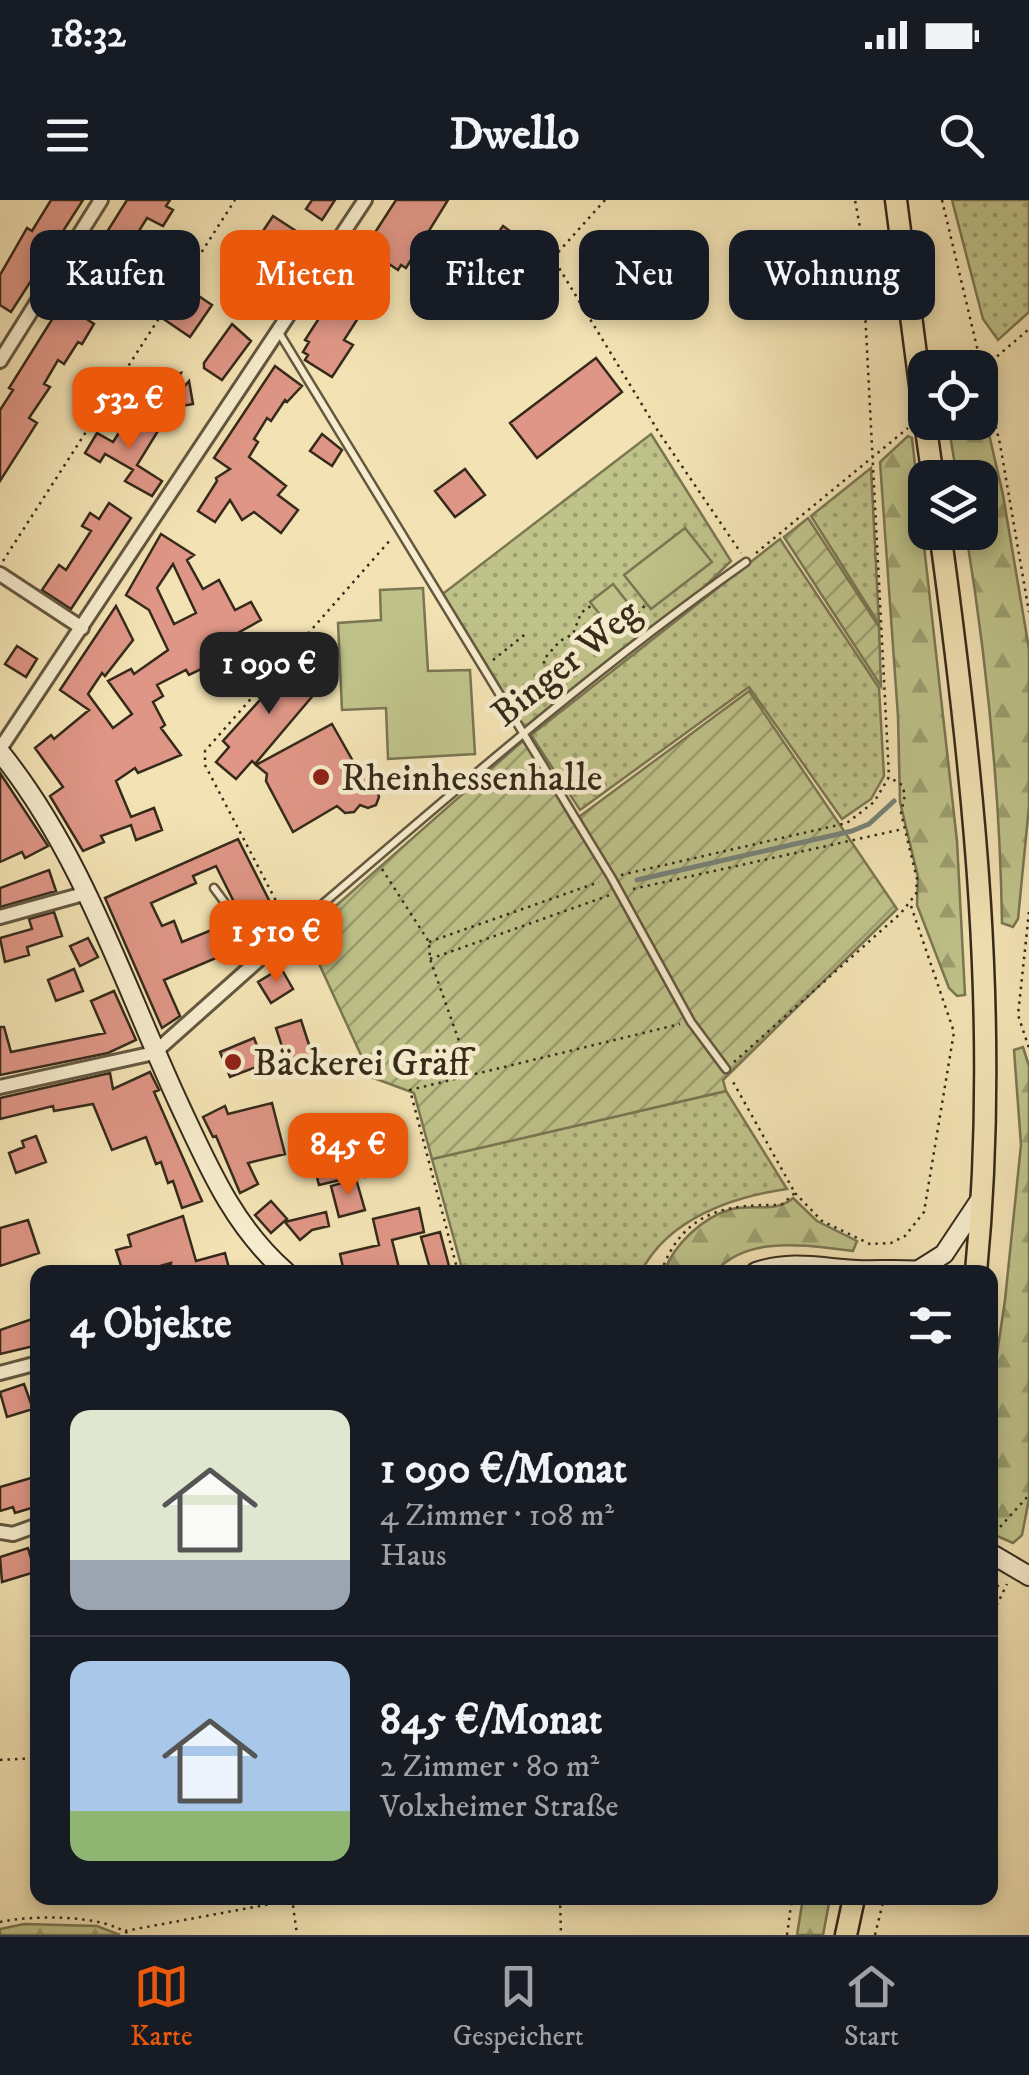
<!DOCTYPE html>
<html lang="de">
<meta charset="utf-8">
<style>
:root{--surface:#171b24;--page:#20242c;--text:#f1f3f6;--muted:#9ea1a6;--line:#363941;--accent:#ea580c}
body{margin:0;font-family:"IM FELL DW Pica",serif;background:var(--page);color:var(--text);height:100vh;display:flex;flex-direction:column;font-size:38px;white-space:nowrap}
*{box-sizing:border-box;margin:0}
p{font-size:32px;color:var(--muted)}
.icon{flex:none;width:55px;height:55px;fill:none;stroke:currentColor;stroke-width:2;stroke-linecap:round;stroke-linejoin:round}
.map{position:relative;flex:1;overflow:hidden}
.side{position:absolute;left:30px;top:1065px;width:968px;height:640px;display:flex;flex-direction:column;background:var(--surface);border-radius:20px;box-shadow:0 5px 15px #0003}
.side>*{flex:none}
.hud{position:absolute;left:30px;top:30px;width:970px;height:90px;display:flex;gap:20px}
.buttons{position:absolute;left:908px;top:150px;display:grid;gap:20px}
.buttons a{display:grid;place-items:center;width:90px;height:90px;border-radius:20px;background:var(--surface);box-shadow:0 5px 15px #0003;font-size:50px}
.price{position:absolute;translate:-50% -85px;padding:0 22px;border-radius:20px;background:var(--accent);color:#fff;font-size:32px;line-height:65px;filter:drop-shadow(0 2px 5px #0008)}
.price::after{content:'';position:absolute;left:50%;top:60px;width:30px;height:22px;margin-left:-15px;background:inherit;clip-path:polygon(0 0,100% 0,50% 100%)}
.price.on{background:#222;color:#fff}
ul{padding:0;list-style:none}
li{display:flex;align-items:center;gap:30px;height:250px;padding:0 40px}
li+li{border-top:2px solid var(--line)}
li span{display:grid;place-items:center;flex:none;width:280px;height:200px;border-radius:20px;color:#555}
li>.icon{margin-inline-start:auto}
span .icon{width:120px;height:120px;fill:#fffc;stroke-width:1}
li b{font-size:42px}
h2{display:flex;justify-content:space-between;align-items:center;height:120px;padding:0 40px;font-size:42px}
.pill{padding:0 35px;border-radius:20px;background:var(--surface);box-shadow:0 5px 15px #0003;font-size:35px;line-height:90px}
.pill.on{background:var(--accent);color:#fff}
.status{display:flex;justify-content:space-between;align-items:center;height:70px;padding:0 50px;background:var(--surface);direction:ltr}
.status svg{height:28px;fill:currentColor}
header{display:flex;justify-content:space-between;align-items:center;height:130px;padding:0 40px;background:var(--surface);font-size:45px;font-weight:700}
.dock{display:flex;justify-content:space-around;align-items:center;height:140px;border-top:2px solid var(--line);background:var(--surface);font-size:28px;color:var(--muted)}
.dock a{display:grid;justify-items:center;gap:5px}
.dock .on{color:var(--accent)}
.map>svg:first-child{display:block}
.grass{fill:url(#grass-dots);stroke:#7a7652;stroke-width:2.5}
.forest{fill:url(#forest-firs);stroke:#7a7652;stroke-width:2.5}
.garden{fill:url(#garden-furrows);stroke:#7a7652;stroke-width:2.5}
.pitch{fill:#bfc38a;stroke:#7a7652;stroke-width:2.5}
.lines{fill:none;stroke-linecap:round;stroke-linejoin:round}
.stream{stroke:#758278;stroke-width:5}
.building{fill:#df9686;stroke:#352a1a;stroke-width:2.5;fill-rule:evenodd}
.lane-casing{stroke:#645840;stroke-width:11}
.street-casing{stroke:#645840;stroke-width:18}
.secondary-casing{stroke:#352a1a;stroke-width:22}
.primary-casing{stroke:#352a1a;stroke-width:25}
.path{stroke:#352a1a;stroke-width:2.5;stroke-dasharray:2.5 5;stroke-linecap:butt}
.lane{stroke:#f7edce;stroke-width:6}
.street{stroke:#f7edce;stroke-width:12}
.secondary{stroke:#f7edce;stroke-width:18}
.primary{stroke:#f3e3b4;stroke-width:20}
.primary-bridge-casing{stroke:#352a1a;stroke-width:25;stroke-linecap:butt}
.primary-bridge{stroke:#f3e3b4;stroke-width:20}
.poi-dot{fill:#8f2418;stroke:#f7edce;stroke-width:4}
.labels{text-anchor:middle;stroke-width:9;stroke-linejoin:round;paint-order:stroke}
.street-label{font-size:38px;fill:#352a1a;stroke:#f7edce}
.poi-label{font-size:38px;fill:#352a1a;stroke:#f7edce;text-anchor:start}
</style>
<div class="status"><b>18:32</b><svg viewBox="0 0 49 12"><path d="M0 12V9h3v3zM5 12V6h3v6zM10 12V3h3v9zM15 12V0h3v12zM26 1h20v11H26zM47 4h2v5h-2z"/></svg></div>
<header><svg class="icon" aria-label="menu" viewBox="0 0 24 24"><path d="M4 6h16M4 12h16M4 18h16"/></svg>Dwello<svg class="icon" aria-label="search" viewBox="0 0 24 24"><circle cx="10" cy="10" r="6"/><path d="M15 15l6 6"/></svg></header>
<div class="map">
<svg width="1029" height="1735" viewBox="0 0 1029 1735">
<defs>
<pattern id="grass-dots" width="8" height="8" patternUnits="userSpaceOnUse" patternTransform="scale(2.5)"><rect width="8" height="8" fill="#bfc38a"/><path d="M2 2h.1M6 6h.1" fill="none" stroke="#9c9f70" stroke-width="1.8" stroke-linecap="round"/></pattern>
<pattern id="forest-firs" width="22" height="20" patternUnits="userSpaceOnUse" patternTransform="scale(2.5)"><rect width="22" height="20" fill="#bfc38a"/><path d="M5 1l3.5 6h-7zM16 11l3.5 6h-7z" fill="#9c9f70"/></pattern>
<pattern id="garden-furrows" width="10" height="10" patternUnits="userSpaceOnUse" patternTransform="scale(2.5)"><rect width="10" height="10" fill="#bfc38a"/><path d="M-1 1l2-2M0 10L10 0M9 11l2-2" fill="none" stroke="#9c9f70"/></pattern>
</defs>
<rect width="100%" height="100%" fill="#f3e3b4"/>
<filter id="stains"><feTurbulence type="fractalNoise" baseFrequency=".002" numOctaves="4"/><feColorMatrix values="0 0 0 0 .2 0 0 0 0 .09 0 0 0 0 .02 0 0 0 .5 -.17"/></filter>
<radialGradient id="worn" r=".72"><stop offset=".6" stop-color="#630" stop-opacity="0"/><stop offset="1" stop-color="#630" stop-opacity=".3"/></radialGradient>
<path class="grass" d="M952,0h77v112l-31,28 -15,-21z
M651,234l80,127 -42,41 -166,130 -83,-136z
M871,268l8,156 -68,-108z
M780,339l99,149 5,88 -13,23 -29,20 -93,-132 -169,123 -49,-75z
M726,891l61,98c-56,8 -119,30 -146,83h-178l-31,-113z"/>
<path class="forest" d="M980,195l23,100 26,154v157l-11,113 -5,8 -11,-4c-2,-132 -15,-261 -36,-390l14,-1v-54l-23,-1 -9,-54 32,-1z
M908,236l4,2 45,403 8,154 -8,1 -8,-8 -32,-83 1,-28 -18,-75 -2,-85 -18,-255z
M1023,847l6,19v433l-7,36 -9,8 -23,-10v-132l15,-101 16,-155 -7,-95z
M793,998l24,23 40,20 -4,10c-45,-5 -104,-17 -138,21h-51c10,-28 39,-55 68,-63 21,-5 45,4 61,-11z
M803,1698h27l-7,37h-26z
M24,1724l73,2 23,9h-120v-6z"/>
<path class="garden" d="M808,318l71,109 2,59 -97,-149z
M749,491l148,218 -174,171 3,11 -294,68 -18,-66 -43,-16 -66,-144 220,-194 47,83z"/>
<path class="pitch" d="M685,328l27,34 -61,47 -27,-34z
M613,384l27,34 -23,18 -27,-34z
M423,388l5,83 42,-1 5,84 -87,5 -2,-51 -44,2 -4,-87 43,-3 -1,-30z"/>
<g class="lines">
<path class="stream" d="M637,680l215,-49 17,-7 25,-23"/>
</g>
<path class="building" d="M51,0h32l-72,112 -11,-7v-30l27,-47 5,3z
M127,0h43l-4,6 7,4 -10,16 -16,-8 -62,100 9,6 -12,20 -4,-2 -14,22 -6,-4 -14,24 6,3 -21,31 8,5 -37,58v-71l13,-20 -4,-2z
M312,0h23l-13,20 -16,-11z
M396,0h52l-42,68 -5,-3 -3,5 -33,-22z
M273,16l37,24 -33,50 -6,-3 -12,18 -18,-12 6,-9 -13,-8 9,-13 10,7 19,-28 -11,-8z
M503,26l14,10 -22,39 -18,-11z
M352,67l34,21 -9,14 -6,-4 -27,42 9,5 -21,32 -27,-17 3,-5 -5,-3 6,-10 -4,-2z
M184,86l28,19 -22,32 -28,-19z
M232,124l19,17 -29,39 -18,-12v-5z
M596,158l26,34 -85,66 -27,-35z
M275,166l27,20 -15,16 -2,-2 -14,21 -4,-3 -13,21 4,3 -9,15 37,29 -8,9 20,15 -17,23 -27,-21 -12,8 -12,-20 -15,22 -17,-11 19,-30 -1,-3 14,-9 -16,-11z
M181,173l-16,36 24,-28 4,23 -28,5 -4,9 -7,-40z
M131,214l27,17 -21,34 25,16 -10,15 -27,-15 8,-11 -28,-16 -5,8 -15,-9 12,-20 16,9z
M322,234l20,16 -10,16 -22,-15z
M465,269l20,26 -30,22 -20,-26z
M109,303l22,15 -60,91 -29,-19 17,-25 7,5 25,-39 -9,-5 8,-13 9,6z
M161,334l33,21 -7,5 16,29 16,-9 16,30 16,-8 10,18 -32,18 8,14 -48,23 -3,-5 -29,15 6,11 -10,6 12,23 -4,3 20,27 -43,18 -3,-5 -19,13 15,36 23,-9 8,22 -26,10 -5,-15 -30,11 3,6 -21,9 -33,-55 13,-9 -28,-39 16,-13 3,4 35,-29 -29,-20 56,-84 17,34 -28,36 -3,-3 -14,21 25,34 19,-14 -24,-33 23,-12 3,5 34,-24 -19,-40 -23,-15zM173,364l23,49 -22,11 -17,-36z
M17,446l20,13 -11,18 -21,-13z
M305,450l15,14 -15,19 11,9 -61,72 -3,-3 -16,18 -20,-17 13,-15 -6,-6z
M332,524l26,46 8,-2 8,5 5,24 -3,8 -8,3 -8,-3 -6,7 -9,1 -8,-7 -44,26 -27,-51 1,-7 -11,-9z
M0,573l48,73 -23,12 -3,-6 -22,10z
M238,639l37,73 -25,13 -14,-19 -20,-40 -23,10 3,7 -45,20 11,23 12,-5 8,21 37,-15 9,21v5l-64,27 16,36 -18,12 -57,-130z
M49,670l7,21 -56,16v-19z
M54,712l8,24 -35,11 2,8 -24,7 -5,-24 32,-9 -3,-10z
M88,738l10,19 -18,9 -10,-20z
M281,768l12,21 -22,14 -13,-21z
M74,769l9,22 -27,10 -8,-21z
M114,791l22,49 -28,13 -108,22v-48h4l7,25 94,-19 -14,-32z
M301,820l12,37 -25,8 -12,-37z
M254,838l10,26 -34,13 -10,-25z
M150,872l9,18 -5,2 48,109 -20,7 -9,-27 -5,2 -7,-21 -5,2 -10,-27 -34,13 -19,-46 -39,7 -1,-5 -53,13v-21l110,-25 3,16z
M272,903l13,51 -37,9 10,21 -18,9 -24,-57 -3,1 -10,-20 22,-11 3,8z
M36,936l10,26 -30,11 -7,-20 15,-6 -2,-6z
M331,946l9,34 -21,5 -6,-23z
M398,949l4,19 -37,9 -5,-18z
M356,979l9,31 -26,7 -8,-31z
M271,1001l16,18 -16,14 -16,-18z
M419,1008l5,24 -32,8 8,32h-56l-4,-18 39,-9 -6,-26z
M326,1012l3,14 -17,4 -12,10 -15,-18z
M183,1016l13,45 29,-8 5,19h-60l1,-9 -32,9h-16l-7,-22 15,-4 -3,-11z
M28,1020l11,33 -39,13v-38z
M440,1032l10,38 -19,2 -10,-35z
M38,1117v28l-38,9v-24z
M24,1184l9,25 -26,8 -7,-25z
M38,1276v30l-23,7 -2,-6 -13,4v-24z
M28,1348l7,24 -33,10 -2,-25z"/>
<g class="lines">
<defs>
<path id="lane" d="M278,131l333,546 80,145 35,47
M214,688l49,66
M291,731c149,-127 296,-257 455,-369"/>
<path id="street" d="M0,161l101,-161
M0,374l82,54
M0,549l365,-549
M0,717l87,-24
M0,887l154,-34 137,-122
M0,1173l38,-10
M0,1332l13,2 25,-9"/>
<path id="secondary" d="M0,552c84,104 124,234 180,354 29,62 54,121 106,166
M917,1071l27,-17 36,-54
M756,1072c36,-12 65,-4 101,-2 24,1 48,-2 71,2
M990,1353l39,23"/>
<path id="primary" d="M896,0l22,170
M925,222l8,56
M940,332c34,247 60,492 36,740
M846,1735l8,-37"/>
</defs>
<use href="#lane" class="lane-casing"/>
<use href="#street" class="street-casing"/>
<use href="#secondary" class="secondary-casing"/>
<use href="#primary" class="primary-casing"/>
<path class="path" d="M605,0l-52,58 105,173 83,122
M942,0l58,244 29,168
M980,171l49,-42
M756,353l152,-125
M3,361l232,-361
M643,427l-6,-12 9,-11
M493,460l35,-28
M561,488l-17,-23v-6l16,-18 13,-7 8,-21 11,-8
M382,669l47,73 1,17 41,116
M621,675l226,-52 27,-21 15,-25 -28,-544 -6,-33
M633,689l270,-60
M1029,712l-11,103 11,33
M286,720l-81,-155v-14l187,-213
M429,742l170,-60
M430,759l180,-64
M734,862l167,-149 15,-19 1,-15 -16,-66 4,-18 -3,-10 -13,-8
M795,993l27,28 48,23 21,-1 14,-7 19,-24 30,-180 -43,-126
M458,1072l-48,-182 270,-66
M661,1072c22,-60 63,-68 120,-67l14,-12 -63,-113
M990,1338l39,-43
M990,1382l12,6
M990,1419l17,-35
M0,1560l38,-2
M292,1698l5,37
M560,1698l1,37
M0,1722c33,-7 103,-8 130,13
M125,1731l167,-31
M787,1735l5,-37
M875,1735l9,-37"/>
<use href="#lane" class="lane"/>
<use href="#street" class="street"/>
<use href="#secondary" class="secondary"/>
<use href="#primary" class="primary"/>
<defs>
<path id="primary-bridge" d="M918,170l7,51"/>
</defs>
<use href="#primary-bridge" class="primary-bridge-casing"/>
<use href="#primary-bridge" class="primary-bridge"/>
</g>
<g class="poi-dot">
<circle cx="321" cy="577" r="10"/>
<circle cx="233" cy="862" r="10"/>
</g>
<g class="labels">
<g class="street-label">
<text transform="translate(565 462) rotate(-39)" y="13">Binger Weg</text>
</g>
<g class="poi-label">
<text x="341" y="590">Rheinhessenhalle</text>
<text x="253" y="875">Bäckerei Gräff</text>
</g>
</g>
<rect width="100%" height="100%" filter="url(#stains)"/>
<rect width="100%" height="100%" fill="url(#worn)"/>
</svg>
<div class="buttons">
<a><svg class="icon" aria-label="locate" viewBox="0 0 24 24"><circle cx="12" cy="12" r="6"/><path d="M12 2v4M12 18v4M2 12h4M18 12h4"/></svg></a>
<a><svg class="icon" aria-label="layers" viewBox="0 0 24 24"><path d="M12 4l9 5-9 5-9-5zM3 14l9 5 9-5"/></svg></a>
</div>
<b class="price" style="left:129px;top:252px">532 €</b>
<b class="price on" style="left:269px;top:517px">1 090 €</b>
<b class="price" style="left:276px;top:785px">1 510 €</b>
<b class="price" style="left:348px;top:998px">845 €</b>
<div class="hud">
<a class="pill">Kaufen</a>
<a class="pill on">Mieten</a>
<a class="pill">Filter</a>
<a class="pill">Neu</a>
<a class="pill">Wohnung</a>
</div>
<section class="side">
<h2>4 Objekte<svg class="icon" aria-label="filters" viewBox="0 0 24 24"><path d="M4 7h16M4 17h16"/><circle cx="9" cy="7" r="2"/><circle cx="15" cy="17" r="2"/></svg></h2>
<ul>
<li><span style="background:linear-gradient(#dfe7d0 75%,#9aa5b1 0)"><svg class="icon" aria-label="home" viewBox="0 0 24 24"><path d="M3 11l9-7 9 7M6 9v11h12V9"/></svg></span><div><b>1 090 €/Monat</b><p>4 Zimmer · 108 m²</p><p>Haus</p></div></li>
<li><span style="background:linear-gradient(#a9c7e8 75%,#8fb573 0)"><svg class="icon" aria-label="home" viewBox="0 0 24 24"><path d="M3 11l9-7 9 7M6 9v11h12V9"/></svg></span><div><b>845 €/Monat</b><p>2 Zimmer · 80 m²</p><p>Volxheimer Straße</p></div></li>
</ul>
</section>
</div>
<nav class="dock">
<a class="on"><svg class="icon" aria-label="map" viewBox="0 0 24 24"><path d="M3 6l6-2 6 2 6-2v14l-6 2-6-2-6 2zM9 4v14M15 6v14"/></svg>Karte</a>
<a><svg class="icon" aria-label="saved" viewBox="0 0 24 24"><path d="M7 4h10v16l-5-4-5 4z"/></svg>Gespeichert</a>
<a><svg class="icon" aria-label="home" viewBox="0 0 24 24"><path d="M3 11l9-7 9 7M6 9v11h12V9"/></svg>Start</a>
</nav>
